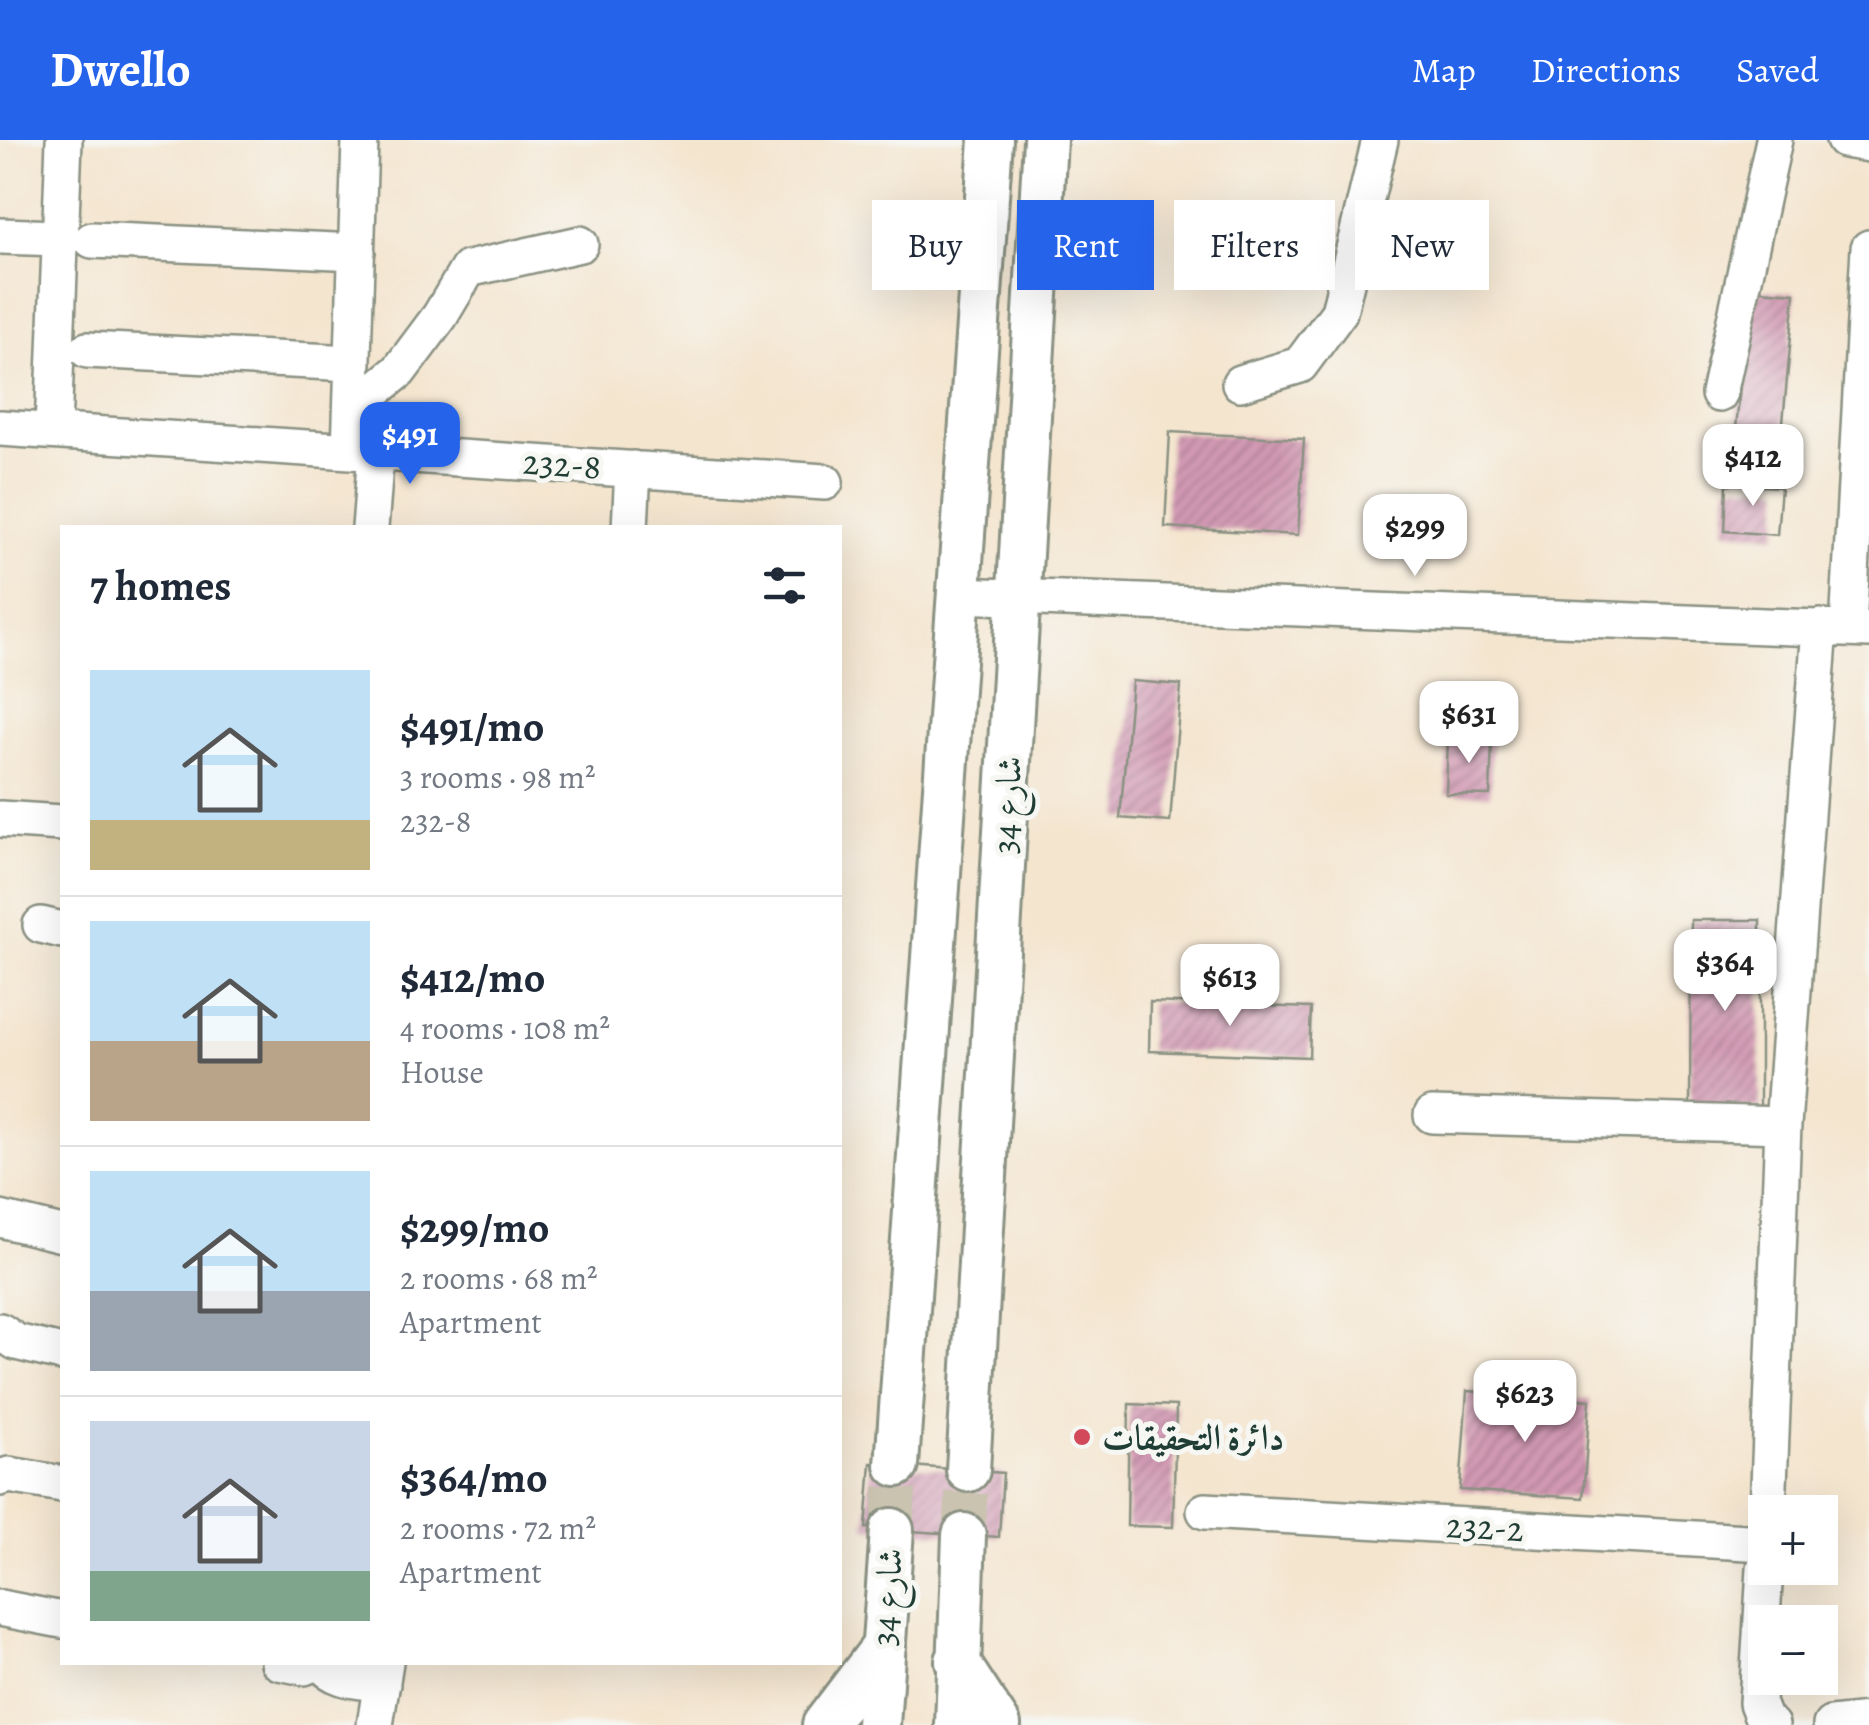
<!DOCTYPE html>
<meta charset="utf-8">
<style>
:root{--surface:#fff;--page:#f6f6f7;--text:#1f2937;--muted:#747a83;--line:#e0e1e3;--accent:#2563eb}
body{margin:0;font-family:Alegreya,Amiri,serif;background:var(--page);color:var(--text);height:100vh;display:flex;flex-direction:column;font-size:38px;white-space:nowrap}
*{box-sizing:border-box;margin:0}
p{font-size:32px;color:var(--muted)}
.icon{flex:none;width:55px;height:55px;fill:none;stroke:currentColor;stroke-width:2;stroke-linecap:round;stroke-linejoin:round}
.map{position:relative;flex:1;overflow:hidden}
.sheet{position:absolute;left:60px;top:385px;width:782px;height:1140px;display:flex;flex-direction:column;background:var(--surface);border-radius:0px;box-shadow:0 10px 40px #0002}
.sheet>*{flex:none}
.top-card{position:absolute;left:872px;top:60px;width:845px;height:90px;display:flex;gap:20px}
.fabs{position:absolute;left:1748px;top:1355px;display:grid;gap:20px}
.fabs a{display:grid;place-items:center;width:90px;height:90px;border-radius:0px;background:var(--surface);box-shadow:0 10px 40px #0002;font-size:50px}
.price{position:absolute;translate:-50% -85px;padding:0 22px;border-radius:20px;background:#fff;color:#222;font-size:32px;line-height:65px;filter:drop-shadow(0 2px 5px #0008)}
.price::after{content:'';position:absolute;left:50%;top:60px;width:30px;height:22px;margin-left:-15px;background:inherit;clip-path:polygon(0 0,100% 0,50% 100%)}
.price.selected{background:var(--accent);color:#fff}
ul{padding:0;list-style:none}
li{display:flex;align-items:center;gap:30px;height:250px;padding:0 30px}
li+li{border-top:2px solid var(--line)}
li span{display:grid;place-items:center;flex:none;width:280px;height:200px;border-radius:0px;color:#555}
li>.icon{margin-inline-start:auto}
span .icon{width:120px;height:120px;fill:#fffc;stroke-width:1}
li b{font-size:42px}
h2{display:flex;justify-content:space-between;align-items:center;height:120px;padding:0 30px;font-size:42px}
.chip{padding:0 35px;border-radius:0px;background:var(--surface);box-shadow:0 10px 40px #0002;font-size:35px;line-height:90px}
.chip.selected{background:var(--accent);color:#fff}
header{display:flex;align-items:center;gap:60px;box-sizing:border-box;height:140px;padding:0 50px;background:var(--accent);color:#fff}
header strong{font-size:48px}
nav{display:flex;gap:55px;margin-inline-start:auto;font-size:35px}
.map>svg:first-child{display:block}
.building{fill:url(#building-hatch)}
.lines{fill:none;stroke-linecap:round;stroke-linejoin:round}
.major-tunnel{stroke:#c9c3b0;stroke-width:42;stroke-dasharray:42 21;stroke-linecap:butt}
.minor-casing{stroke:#8a9182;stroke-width:40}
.major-casing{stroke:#8a9182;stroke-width:48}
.minor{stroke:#fff;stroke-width:35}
.major{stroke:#fff;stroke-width:42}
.poi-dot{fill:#d1495b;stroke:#f6f6f2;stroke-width:4}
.labels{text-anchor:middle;stroke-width:10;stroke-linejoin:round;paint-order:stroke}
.street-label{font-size:35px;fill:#1f3d34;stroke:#f6f6f2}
.poi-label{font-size:35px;font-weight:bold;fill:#1f3d34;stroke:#f6f6f2;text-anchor:start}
</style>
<header>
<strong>Dwello</strong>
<nav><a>Map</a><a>Directions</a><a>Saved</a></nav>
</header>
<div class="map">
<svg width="1869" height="1585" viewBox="0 0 1869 1585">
<defs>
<pattern id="building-hatch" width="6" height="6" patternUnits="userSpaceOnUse" patternTransform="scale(2.5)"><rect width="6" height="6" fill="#d299b3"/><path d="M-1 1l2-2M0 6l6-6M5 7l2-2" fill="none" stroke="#aa7e92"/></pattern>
</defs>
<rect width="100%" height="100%" fill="#f6f6f2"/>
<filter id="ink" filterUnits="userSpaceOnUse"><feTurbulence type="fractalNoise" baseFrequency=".01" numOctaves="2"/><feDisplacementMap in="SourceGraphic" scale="20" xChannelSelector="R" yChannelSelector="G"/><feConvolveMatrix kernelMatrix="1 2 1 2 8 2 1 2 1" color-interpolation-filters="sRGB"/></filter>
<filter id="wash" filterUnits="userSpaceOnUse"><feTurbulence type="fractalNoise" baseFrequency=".0048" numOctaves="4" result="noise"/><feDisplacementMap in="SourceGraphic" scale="40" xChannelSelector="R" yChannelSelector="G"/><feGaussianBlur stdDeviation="2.25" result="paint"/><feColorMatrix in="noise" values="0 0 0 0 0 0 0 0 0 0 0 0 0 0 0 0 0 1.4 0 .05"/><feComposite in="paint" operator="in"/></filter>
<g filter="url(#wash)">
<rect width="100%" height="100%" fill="#f4e5cf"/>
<g id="blocks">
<path class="building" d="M1749,149l46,4 -16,172 -46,-4z
M1170,292l134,7 -6,96 -133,-8z
M1727,344l54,3 -4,48 -52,-4z
M1132,541l49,4 -11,137 -50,-4z
M1448,597l44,2 -2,56 -44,-1z
M1691,780h69v188h-70z
M1150,862l161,6 -2,49 -160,-6z
M1467,1251l123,9 -7,98 -123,-8z
M1129,1264l47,2 -3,121 -46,-1z
M871,1323l132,10 -4,64 -133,-9z"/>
</g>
</g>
<g filter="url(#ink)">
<use href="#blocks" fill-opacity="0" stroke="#8a9182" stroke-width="2.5"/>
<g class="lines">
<path class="major-tunnel" d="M892,1390l5,-65
M964,1395l4,-65"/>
<defs>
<path id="minor" d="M1844,0l25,4
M0,96l60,2
M92,100l265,12
M87,210l266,13
M1240,243l60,-18 39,-53 41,-172
M1719,254l55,-254
M352,269l47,-38 41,-55 28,-47 112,-25
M0,288l825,54
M53,291l11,-291
M350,311l10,-311
M370,388l6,-76
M630,388l3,-59
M959,455l910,35
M1848,489l21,-381
M0,679l62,4
M41,785l21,5
M1432,975l351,10
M0,1079l62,15
M0,1191l16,11 46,11
M0,1338l9,-3 53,9
M1205,1371l560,32
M1768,1372l15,-387 37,-498
M1765,1428l-8,135 8,20 6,2
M0,1468l62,12
M279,1522l25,5 11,-5
M320,1522c15,19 39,18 62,22
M375,1585l10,-63
M1831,1585l38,-4"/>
<path id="major" d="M897,1325l94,-1325
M968,1330l77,-1330
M957,1521l42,64
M824,1585l60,-79
M878,1585l14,-195
M957,1585l7,-190"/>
</defs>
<use href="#minor" class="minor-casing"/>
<use href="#major" class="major-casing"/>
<use href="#minor" class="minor"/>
<use href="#major" class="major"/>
</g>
</g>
<circle class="poi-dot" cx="1082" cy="1297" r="10"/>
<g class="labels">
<g class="street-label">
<text transform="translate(562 324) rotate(4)" y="12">232-8</text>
<text transform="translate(1007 665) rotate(-87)" y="12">شارع 34</text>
<text transform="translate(1485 1387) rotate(3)" y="12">232-2</text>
<text transform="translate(887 1457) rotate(-86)" y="12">شارع 34</text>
</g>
<g class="poi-label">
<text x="1102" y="1309">دائرة التحقيقات</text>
</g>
</g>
</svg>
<div class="fabs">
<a>+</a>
<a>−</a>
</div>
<b class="price selected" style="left:410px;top:347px">$491</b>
<b class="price" style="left:1753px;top:369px">$412</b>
<b class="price" style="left:1415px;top:439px">$299</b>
<b class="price" style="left:1469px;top:626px">$631</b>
<b class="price" style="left:1725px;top:874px">$364</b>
<b class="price" style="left:1230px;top:889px">$613</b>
<b class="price" style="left:1525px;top:1305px">$623</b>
<div class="top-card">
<a class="chip">Buy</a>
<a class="chip selected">Rent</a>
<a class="chip">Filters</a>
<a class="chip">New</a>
</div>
<section class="sheet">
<h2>7 homes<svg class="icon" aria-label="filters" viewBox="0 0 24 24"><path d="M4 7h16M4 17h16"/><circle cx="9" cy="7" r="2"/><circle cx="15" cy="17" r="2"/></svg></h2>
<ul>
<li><span style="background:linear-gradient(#bfe0f5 75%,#c2b280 0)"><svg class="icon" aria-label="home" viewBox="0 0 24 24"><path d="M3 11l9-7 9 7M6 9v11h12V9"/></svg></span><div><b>$491/mo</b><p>3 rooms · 98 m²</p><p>232-8</p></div></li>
<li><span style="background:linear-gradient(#bfe0f5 60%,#b9a48a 0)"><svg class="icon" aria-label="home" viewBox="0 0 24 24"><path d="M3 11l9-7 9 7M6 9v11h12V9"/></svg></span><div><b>$412/mo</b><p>4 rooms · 108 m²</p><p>House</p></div></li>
<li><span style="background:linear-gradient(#bfe0f5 60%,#9aa5b1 0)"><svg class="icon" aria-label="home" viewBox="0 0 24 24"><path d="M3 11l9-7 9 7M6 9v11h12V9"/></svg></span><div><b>$299/mo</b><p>2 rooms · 68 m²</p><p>Apartment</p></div></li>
<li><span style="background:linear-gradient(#c9d6e8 75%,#7fa58c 0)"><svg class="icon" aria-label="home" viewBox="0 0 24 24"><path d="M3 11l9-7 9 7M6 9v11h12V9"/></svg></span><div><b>$364/mo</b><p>2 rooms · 72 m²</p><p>Apartment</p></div></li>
</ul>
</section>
</div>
